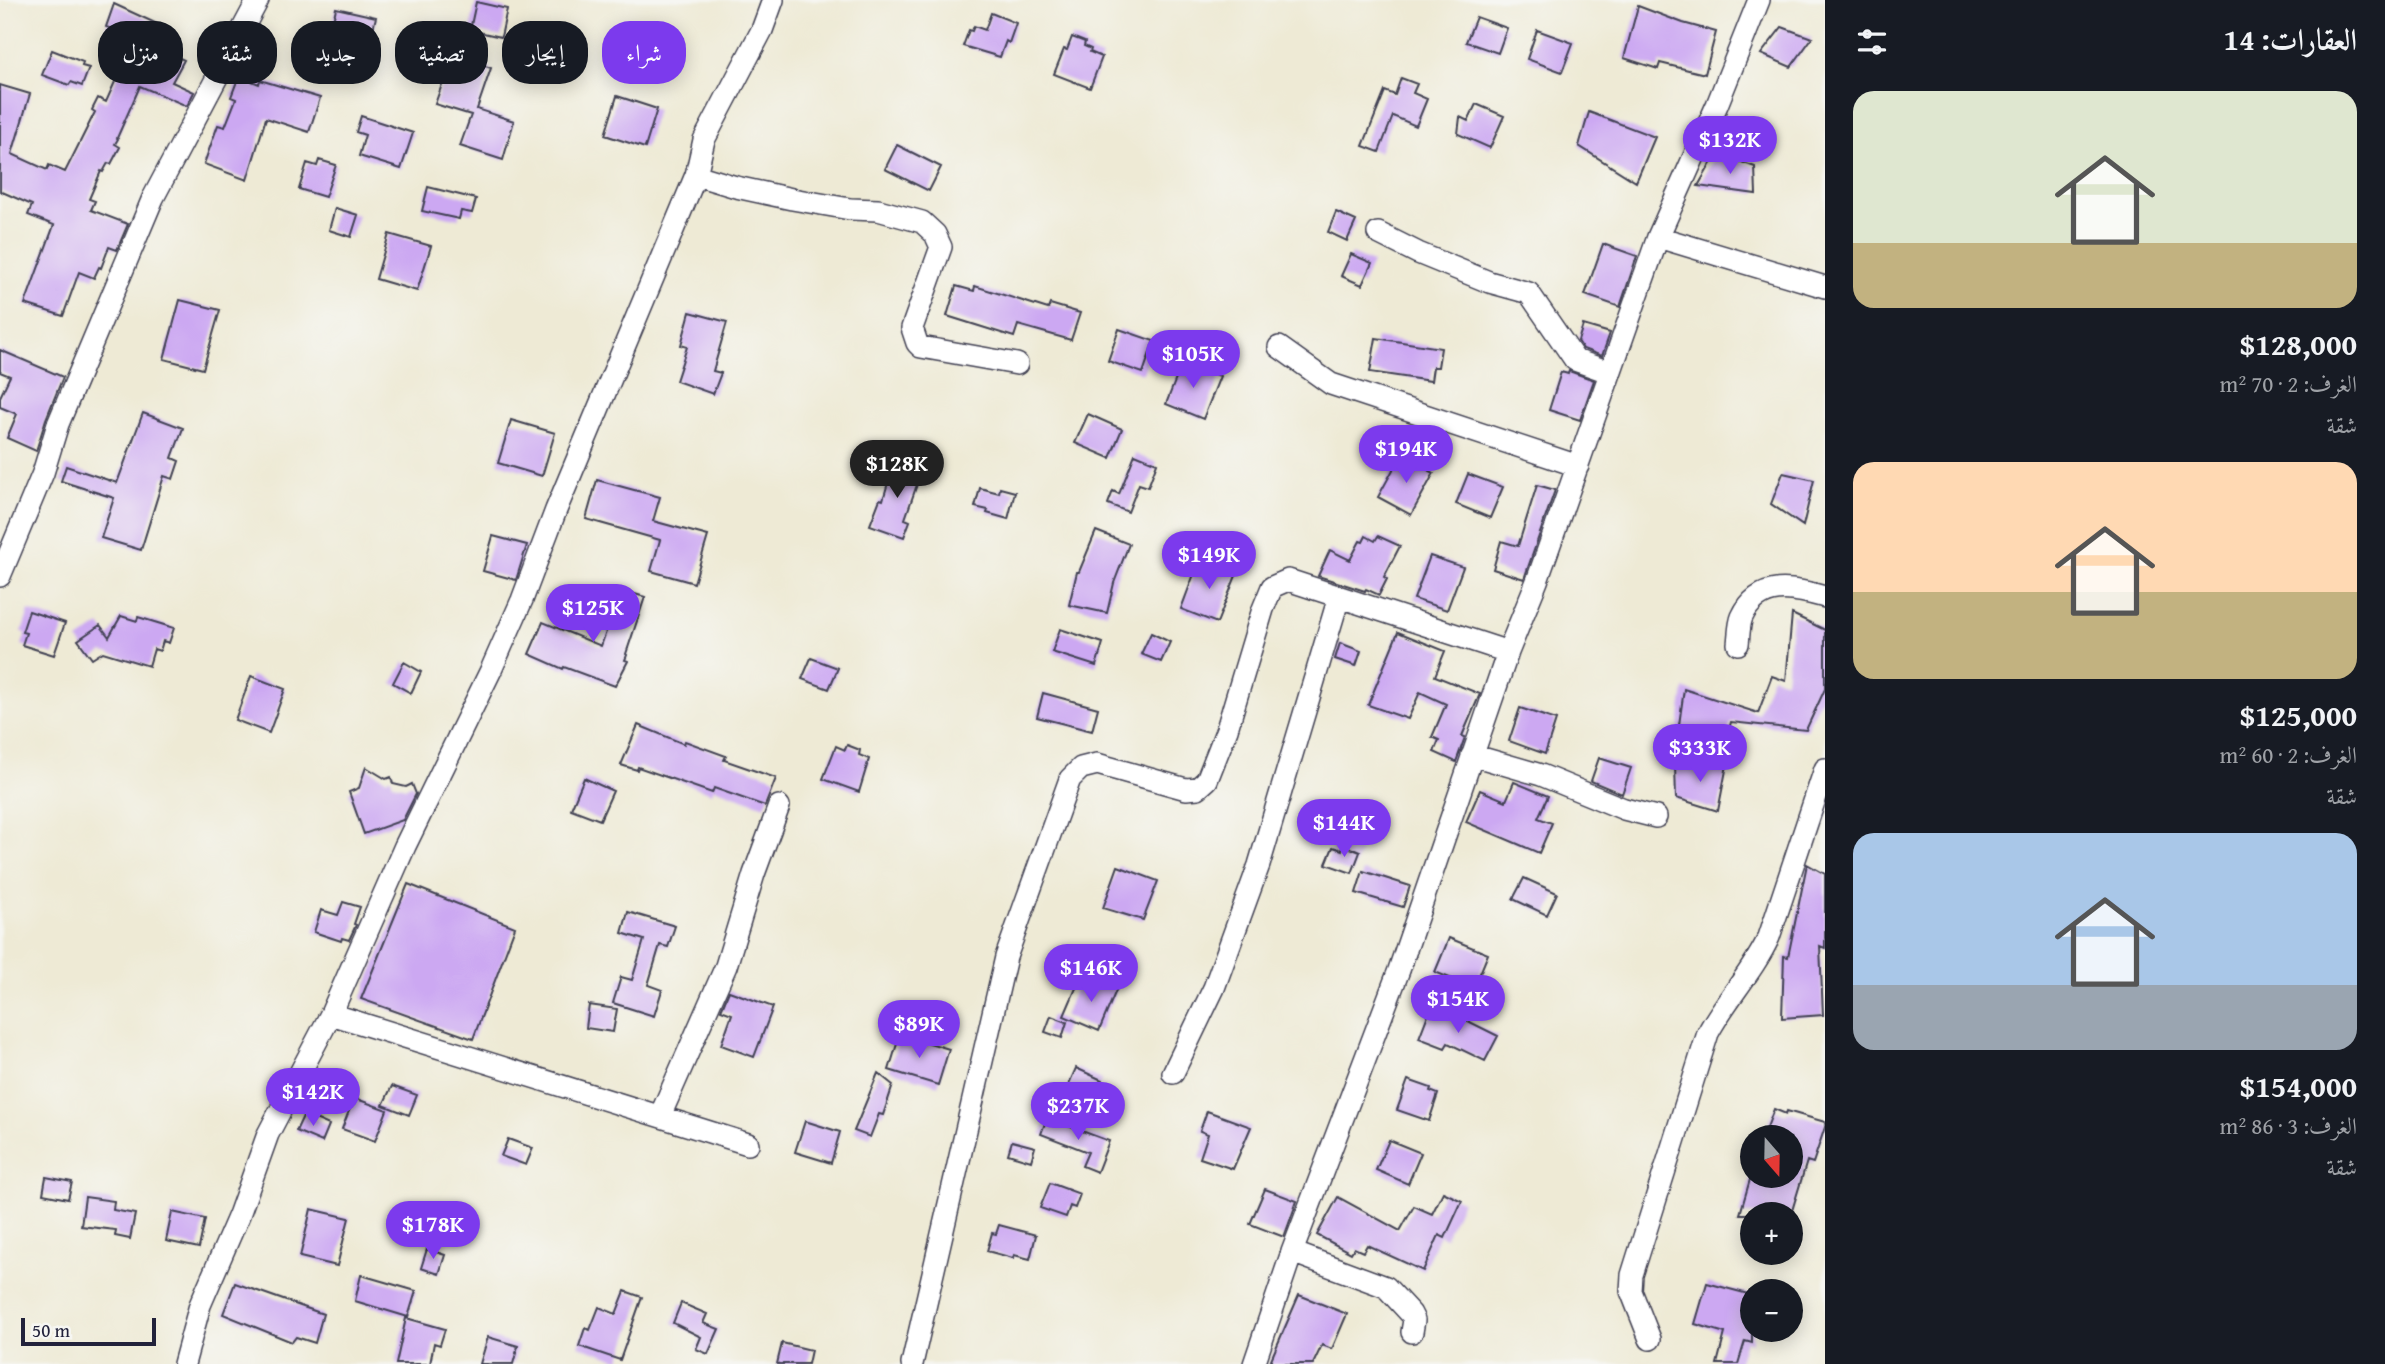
<!DOCTYPE html>
<html lang="ar">
<meta charset="utf-8">
<style>
:root{--surface:#171b24;--page:#242831;--text:#f1f3f6;--muted:#9ea1a6;--accent:#7c3aed}
body{margin:0;font-family:"Gentium Book Plus",Amiri,serif;background:var(--page);color:var(--text);direction:rtl;height:100vh;display:flex;flex-direction:column;font-size:26px;white-space:nowrap}
*{box-sizing:border-box;margin:0}
p{font-size:23px;color:var(--muted)}
.icon{flex:none;width:38px;height:38px;fill:none;stroke:currentColor;stroke-width:2;stroke-linecap:round;stroke-linejoin:round}
.map{position:relative;flex:1;overflow:hidden;direction:ltr}
.side{display:flex;flex-direction:column;background:var(--surface);width:560px}
.side>*{flex:none}
.banner{position:absolute;left:21px;top:21px;width:665px;height:63px;direction:rtl;display:flex;gap:14px}
.needle{width:46px;rotate:160deg}
.controls{position:absolute;left:1740px;top:1125px;display:grid;gap:14px}
.controls a{display:grid;place-items:center;width:63px;height:63px;border-radius:50%;background:var(--surface);box-shadow:0 4px 18px #0003;font-size:35px}
.scale{position:absolute;left:21px;bottom:18px;width:135px;box-sizing:border-box;padding-left:7px;border:4px solid #22223b;border-top:0;font-size:19px;line-height:24px;white-space:nowrap;color:#22223b;-webkit-text-stroke:5px #f6f6f2;paint-order:stroke}
.price{position:absolute;translate:-50% -60px;padding:0 16px;border-radius:24px;background:var(--accent);color:#fff;font-size:23px;line-height:46px;filter:drop-shadow(0 2px 4px #0008)}
.price::after{content:'';position:absolute;left:50%;top:42px;width:21px;height:16px;margin-left:-10px;background:inherit;clip-path:polygon(0 0,100% 0,50% 100%)}
.price.on{background:#222;color:#fff}
ul{padding:0;list-style:none}
li{display:grid;align-content:center;gap:14px;height:371px;padding:0 28px}
li span{display:grid;place-items:center;height:217px;border-radius:21px;color:#555}
li>.icon{margin-inline-start:auto}
span .icon{width:126px;height:126px;fill:#fffc;stroke-width:1}
li b{font-size:30px}
h2{display:flex;justify-content:space-between;align-items:center;height:84px;padding:0 28px;font-size:30px}
.tag{padding:0 24px;border-radius:28px;background:var(--surface);box-shadow:0 4px 18px #0003;font-size:24px;line-height:63px}
.tag.on{background:var(--accent);color:#fff}
main{display:flex;flex:1;min-height:0}
.map>svg:first-child{display:block}
.building{fill:#cca8f2}
.lines{fill:none;stroke-linecap:round;stroke-linejoin:round}
.minor-casing{stroke:#414052;stroke-width:24}
.minor{stroke:#fff;stroke-width:21}
</style>
<main>
<section class="side">
<h2>العقارات: 14<svg class="icon" aria-label="filters" viewBox="0 0 24 24"><path d="M4 7h16M4 17h16"/><circle cx="9" cy="7" r="2"/><circle cx="15" cy="17" r="2"/></svg></h2>
<ul>
<li><span style="background:linear-gradient(#dfe7d0 70%,#c2b280 0)"><svg class="icon" aria-label="home" viewBox="0 0 24 24"><path d="M3 11l9-7 9 7M6 9v11h12V9"/></svg></span><div><b>$128,000</b><p>الغرف: 2 · 70 m²</p><p>شقة</p></div></li>
<li><span style="background:linear-gradient(#ffd9b3 60%,#c2b280 0)"><svg class="icon" aria-label="home" viewBox="0 0 24 24"><path d="M3 11l9-7 9 7M6 9v11h12V9"/></svg></span><div><b>$125,000</b><p>الغرف: 2 · 60 m²</p><p>شقة</p></div></li>
<li><span style="background:linear-gradient(#a9c7e8 70%,#9aa5b1 0)"><svg class="icon" aria-label="home" viewBox="0 0 24 24"><path d="M3 11l9-7 9 7M6 9v11h12V9"/></svg></span><div><b>$154,000</b><p>الغرف: 3 · 86 m²</p><p>شقة</p></div></li>
</ul>
</section>
<div class="map">
<svg width="1825" height="1364" viewBox="0 0 1825 1364">
<rect width="100%" height="100%" fill="#f6f6f2"/>
<filter id="ink" filterUnits="userSpaceOnUse"><feTurbulence type="fractalNoise" baseFrequency=".0143" numOctaves="2"/><feDisplacementMap in="SourceGraphic" scale="14" xChannelSelector="R" yChannelSelector="G"/><feConvolveMatrix kernelMatrix="1 2 1 2 8 2 1 2 1" color-interpolation-filters="sRGB"/></filter>
<filter id="wash" filterUnits="userSpaceOnUse"><feTurbulence type="fractalNoise" baseFrequency=".00686" numOctaves="4" result="noise"/><feDisplacementMap in="SourceGraphic" scale="28" xChannelSelector="R" yChannelSelector="G"/><feGaussianBlur stdDeviation="1.57" result="paint"/><feColorMatrix in="noise" values="0 0 0 0 0 0 0 0 0 0 0 0 0 0 0 0 0 1.4 0 .05"/><feComposite in="paint" operator="in"/></filter>
<g filter="url(#wash)">
<rect width="100%" height="100%" fill="#eeead5"/>
<g id="blocks">
<path class="building" d="M476,2l31,7 -6,28 -31,-7z
M114,4l52,24 -8,20 26,12 -12,22 22,10 -7,14 -47,-20 -23,52 1,1 -3,5 5,3 -9,17 -3,-1 -5,9 -2,-1 -12,28 6,2 -4,9 37,14 -11,26 -8,-3 -8,21 -2,-1 -5,11 -15,-6 -16,44 -38,-12 29,-79 -26,-10 4,-10 -32,-14v-106l30,9 -18,60 35,16 2,-5 16,7 30,-60 -3,-2 6,-12 8,4 29,-65 -29,-10z
M1638,6l45,17 33,9 -11,42 -45,-11 -2,6 -34,-11z
M336,8l40,9 -10,40 -39,-9z
M991,13l25,10 -7,20 -3,-2 -6,16 -37,-11 6,-16 3,1 2,-5 11,4z
M1476,17l31,11 -9,25 -32,-11z
M1782,27l30,11 -21,29 -30,-13z
M1537,30l36,13 -11,29 -35,-13z
M1072,37l13,5 -1,4 7,3 -1,3 12,5 -12,31 -36,-14 10,-25 3,1z
M52,50l31,12 -1,4 7,2 -7,18 -11,-4 -2,3 -27,-10z
M453,54l38,14 -14,41 37,12 -11,39 -43,-14 11,-31 -36,-11z
M239,76l20,8 1,-4 60,18 -11,34 -43,-14 -19,62 -43,-16 14,-39 7,2 11,-28 -5,-2z
M1401,78l16,6 -4,9 14,6 -11,27 -23,-10 -14,36 -16,-6 22,-55 10,4z
M617,96l40,13 -12,39 -40,-13z
M1476,104l28,12 -14,32 -32,-14 2,-17 8,4z
M1589,112l66,25 -19,45 -57,-36z
M361,116l52,17 -12,36 -42,-13 6,-21 -9,-3z
M897,145l44,22 -12,24 -44,-22z
M1717,153l38,14 1,27 -58,-8z
M319,160l17,5 -11,32 -26,-8 8,-26 10,3z
M428,187l48,12 -4,14 -11,-2 -2,8 -37,-8z
M335,208l23,7 -7,22 -22,-7z
M1336,212l20,9 -9,20 -19,-9z
M389,234l42,12 -14,45 -41,-12z
M1603,244l34,12 -17,51 -35,-12z
M1351,254l21,9 -10,22 -21,-9z
M956,286l18,5 1,-5 73,23 2,-5 30,9 -9,27 -53,-15 -4,12 -67,-21z
M180,300l40,10 -17,59 -39,-10z
M690,312l37,10 -14,49 8,2 -8,21 -37,-13 11,-34 -6,-2z
M1583,325l27,8 -8,23 -19,-7 -5,-8z
M1119,329l35,12 -11,32 -35,-12z
M1376,338l65,10 -3,19h-5l-2,14 -61,-9z
M0,350l63,27 -17,42 -10,32 -29,-13 10,-24 -17,-7v-10l10,-21 -10,-4z
M1183,361l37,15 -17,43 -37,-15z
M1569,371l25,9 -14,40 -31,-10 12,-38 7,2z
M143,413l40,15 -11,30 7,3 -6,18 -9,-3 -23,74 -40,-12 13,-40 -53,-17 5,-15 51,17z
M1088,414l34,15 -12,29 -35,-15z
M511,420l44,13 -13,43 -44,-13z
M1135,454l22,9 -9,24 -9,-3 -11,28 -20,-8 5,-13 6,3z
M1401,455l33,18 -23,42 -33,-18z
M894,462l28,8 -17,49 5,2 -6,16 -34,-12 10,-26 3,1z
M1783,473l31,7 -11,46 -32,-22z
M1468,474l35,13 -13,31 -34,-14z
M597,480l63,17 -7,24 55,15 -14,47 -43,-12 9,-31 -74,-21z
M1537,485l18,5 -31,89 -31,-10 8,-28 17,5z
M980,488l19,5 1,-5 15,4 -7,27 -21,-6 1,-3 -13,-3z
M1096,531l33,13 -15,39 -7,30 -38,-8 8,-33h2z
M493,536l34,9 -11,35 -33,-9z
M1366,536l9,5 3,-5 22,10 -16,31 3,2 -8,16 -13,-6 -1,2 -47,-15 12,-26 20,10 10,-19 3,1z
M1430,556l33,11 -16,43 -33,-11z
M1200,558l37,15 -20,50 -36,-14z
M621,590l24,7 -19,57 1,1 -2,5 3,1 -13,25 -51,-19 -1,2 -34,-15 14,-32 58,24z
M29,611l36,12 -11,32 -32,-10 4,-12 -4,-1z
M1792,614l33,16v59l-19,41 -75,-8 -8,28 -45,-18 6,-43 74,24 14,-37 14,5z
M121,616l16,5 1,-4 36,11 -5,15 -6,-2 -3,10 -6,-2 -5,17 -46,-14 -11,7 -14,-19 22,-15 9,12z
M1060,629l43,14 -7,23 -44,-14z
M1398,632l47,19 -10,25 45,18 -18,42 3,1 -9,25 -22,-10 5,-12 -7,-3 14,-33 -26,-12 -12,27 -40,-14z
M1151,633l19,9 -9,20 -20,-8z
M1340,643l21,8 -5,15 -21,-7z
M811,658l27,10 -9,21 -27,-10z
M404,662l17,10 -10,21 -18,-10z
M251,676l34,13 -16,44 -34,-13z
M1043,693l55,15 -6,23 -55,-14z
M1520,708l36,12 -11,34 -36,-13z
M638,725l46,19 1,-3 41,15 -2,4 52,18 -11,28 -51,-18 -2,5 -74,-26 -1,3 -16,-5z
M847,745l13,5 -1,5 10,4 -10,33 -36,-13 13,-33 9,4z
M1599,758l32,10 -9,26 -31,-13z
M1675,764l52,1 -9,46 -42,-13z
M366,767l20,12 5,-2 2,7 13,3 6,-3 4,10 -13,26 -39,14 -15,-42 10,-4z
M584,778l29,13 -13,29 -29,-11z
M1514,782l34,14 -10,22 14,5 -13,30 -73,-31 14,-32 26,11z
M1343,845l17,7 -8,21 -26,-9 7,-17 9,3z
M1807,864l18,10v74l-5,-2 3,69 -41,3 2,-62 4,1z
M1118,866l40,15 -15,39 -40,-12z
M1363,871l47,15 -7,21 -47,-14z
M1524,878l33,15 -10,22 -34,-16z
M408,884l107,43 -42,112 -112,-40z
M343,902l17,5 -6,17 2,1 -7,15 -7,-2 -1,3 -27,-9 7,-22 17,5z
M628,912l47,14 -7,21 -8,-2 -12,40 14,5 -8,26 -41,-13 8,-26 11,3 12,-40 -22,-7z
M1449,938l39,16 -14,34 -39,-16z
M1097,979l20,9 -18,43 -35,-15 15,-35 14,6z
M729,991l44,16 -19,50 -33,-12 11,-31 -11,-4z
M589,1005l28,4 -4,23 -27,-4z
M1429,1012l9,3 1,-3 23,10 2,-3 34,17 -13,25 -37,-18 -3,5 -26,-10z
M1051,1016l16,6 -5,16 -17,-6z
M900,1034l49,15 -11,36 -49,-15z
M1076,1068l26,12 -12,26 -26,-11z
M878,1073l15,12 -10,30 -4,-1 -9,23 -16,-6z
M1408,1080l23,8 -1,3 8,3 -9,27 -32,-11z
M392,1086l25,9 -8,20 -26,-10z
M354,1098l33,12 -12,31 -33,-12z
M1774,1109l12,5 1,-3 38,11v5l-12,36 -6,-2 -16,53h-51l11,-38h39v-38h-27z
M1207,1111l44,16 -18,42 -33,-11 8,-24 -8,-3z
M304,1114l25,11 -7,17 -26,-11z
M1047,1118l62,23 -12,31 -15,-6 6,-14 -47,-18z
M805,1121l35,11 -9,31 -36,-11z
M508,1139l25,9 -7,17 -25,-9z
M1389,1140l32,13 -13,31 -32,-14z
M1012,1141l23,6 -4,14 -23,-7z
M46,1177l26,5 -4,17 -25,-5z
M1050,1183l30,11 -5,14 -5,-2 -4,11 -26,-9z
M1265,1189l32,12 -13,36 -34,-13z
M1443,1192l19,9 -17,37 -6,-3 -16,36 -56,-26 -4,7 -9,-4 -3,5 -34,-18 21,-38 62,34 14,-25 18,8z
M85,1197l29,4 -1,9 22,4 -5,25 -15,-3 1,-6 -35,-4z
M311,1209l38,9 -12,48 -37,-9z
M172,1212l33,7 -6,29 -33,-7z
M999,1225l37,10 -6,24 -16,-4 -1,3 -26,-7 5,-18 4,1z
M427,1249l18,6 -6,19 -18,-6z
M361,1275l55,16 -8,26 -53,-16z
M235,1283l88,31 -8,29 -19,-6 -4,5 -69,-28z
M1707,1283l45,12v48l-7,-2 -7,23h-21l8,-31 -30,-9z
M625,1291l17,6 -22,63 -41,-14 6,-18 5,2 9,-23 17,7z
M1299,1295l48,19 -15,35 -10,-4 -9,19h-44z
M681,1303l26,11 -4,9 16,6 -11,25 -12,-5 5,-12 -28,-14z
M406,1318l39,11 -5,16 -6,-2 -4,21h-34z
M488,1337l30,9 -5,18h-33z
M782,1343l29,7 -3,14h-31z"/>
</g>
</g>
<g filter="url(#ink)">
<use href="#blocks" fill-opacity="0" stroke="#414052" stroke-width="2"/>
<g class="lines">
<defs>
<path id="minor" d="M696,175l40,12 56,12 58,10 28,1 44,12 13,12 6,13 -29,81 5,15 4,4 96,17
M1378,233l40,20 71,29 40,11 46,67 34,12
M1658,237l167,50
M1279,347l52,37 247,82
M0,576l43,-103 15,-49 95,-226 105,-198
M1738,644c1,-8 1,-20 4,-27 17,-37 52,-29 83,-20
M1472,755l69,20 83,34 32,8
M331,1014l417,130
M1173,1073l41,-85 45,-123 80,-268
M660,1116l66,-150 28,-92 25,-68
M1292,1252l94,35 25,27 3,6 -2,12
M1650,1339l-19,-48 1,-16 76,-242c18,-34 45,-61 61,-96l56,-168
M184,1364l16,-59 39,-90 29,-81 63,-120 74,-168 86,-176 31,-70 34,-90 140,-335 8,-35 58,-110 11,-30
M912,1364l94,-407 64,-178 11,-11 16,-4 89,25 12,-1 9,-8 20,-51 36,-120 9,-22 16,-7 220,72
M1254,1364l38,-112 107,-282 109,-318 29,-71 121,-344 59,-132 42,-105"/>
</defs>
<use href="#minor" class="minor-casing"/>
<use href="#minor" class="minor"/>
</g>
</g>
</svg>
<div class="controls">
<a><svg class="needle" viewBox="-14 -14 28 28"><path d="M0-13l5 13h-10z" fill="#e53935"/><path d="M0 13l5-13h-10z" fill="#9ea1a6"/></svg></a>
<a>+</a>
<a>−</a>
</div>
<div class="scale">50 m</div>
<b class="price" style="left:1730px;top:176px">$132K</b>
<b class="price" style="left:1193px;top:390px">$105K</b>
<b class="price" style="left:1406px;top:485px">$194K</b>
<b class="price on" style="left:897px;top:500px">$128K</b>
<b class="price" style="left:1209px;top:591px">$149K</b>
<b class="price" style="left:593px;top:644px">$125K</b>
<b class="price" style="left:1700px;top:784px">$333K</b>
<b class="price" style="left:1344px;top:859px">$144K</b>
<b class="price" style="left:1091px;top:1004px">$146K</b>
<b class="price" style="left:1458px;top:1035px">$154K</b>
<b class="price" style="left:919px;top:1060px">$89K</b>
<b class="price" style="left:313px;top:1128px">$142K</b>
<b class="price" style="left:1078px;top:1142px">$237K</b>
<b class="price" style="left:433px;top:1261px">$178K</b>
<div class="banner">
<a class="tag on">شراء</a>
<a class="tag">إيجار</a>
<a class="tag">تصفية</a>
<a class="tag">جديد</a>
<a class="tag">شقة</a>
<a class="tag">منزل</a>
</div>
</div>
</main>
